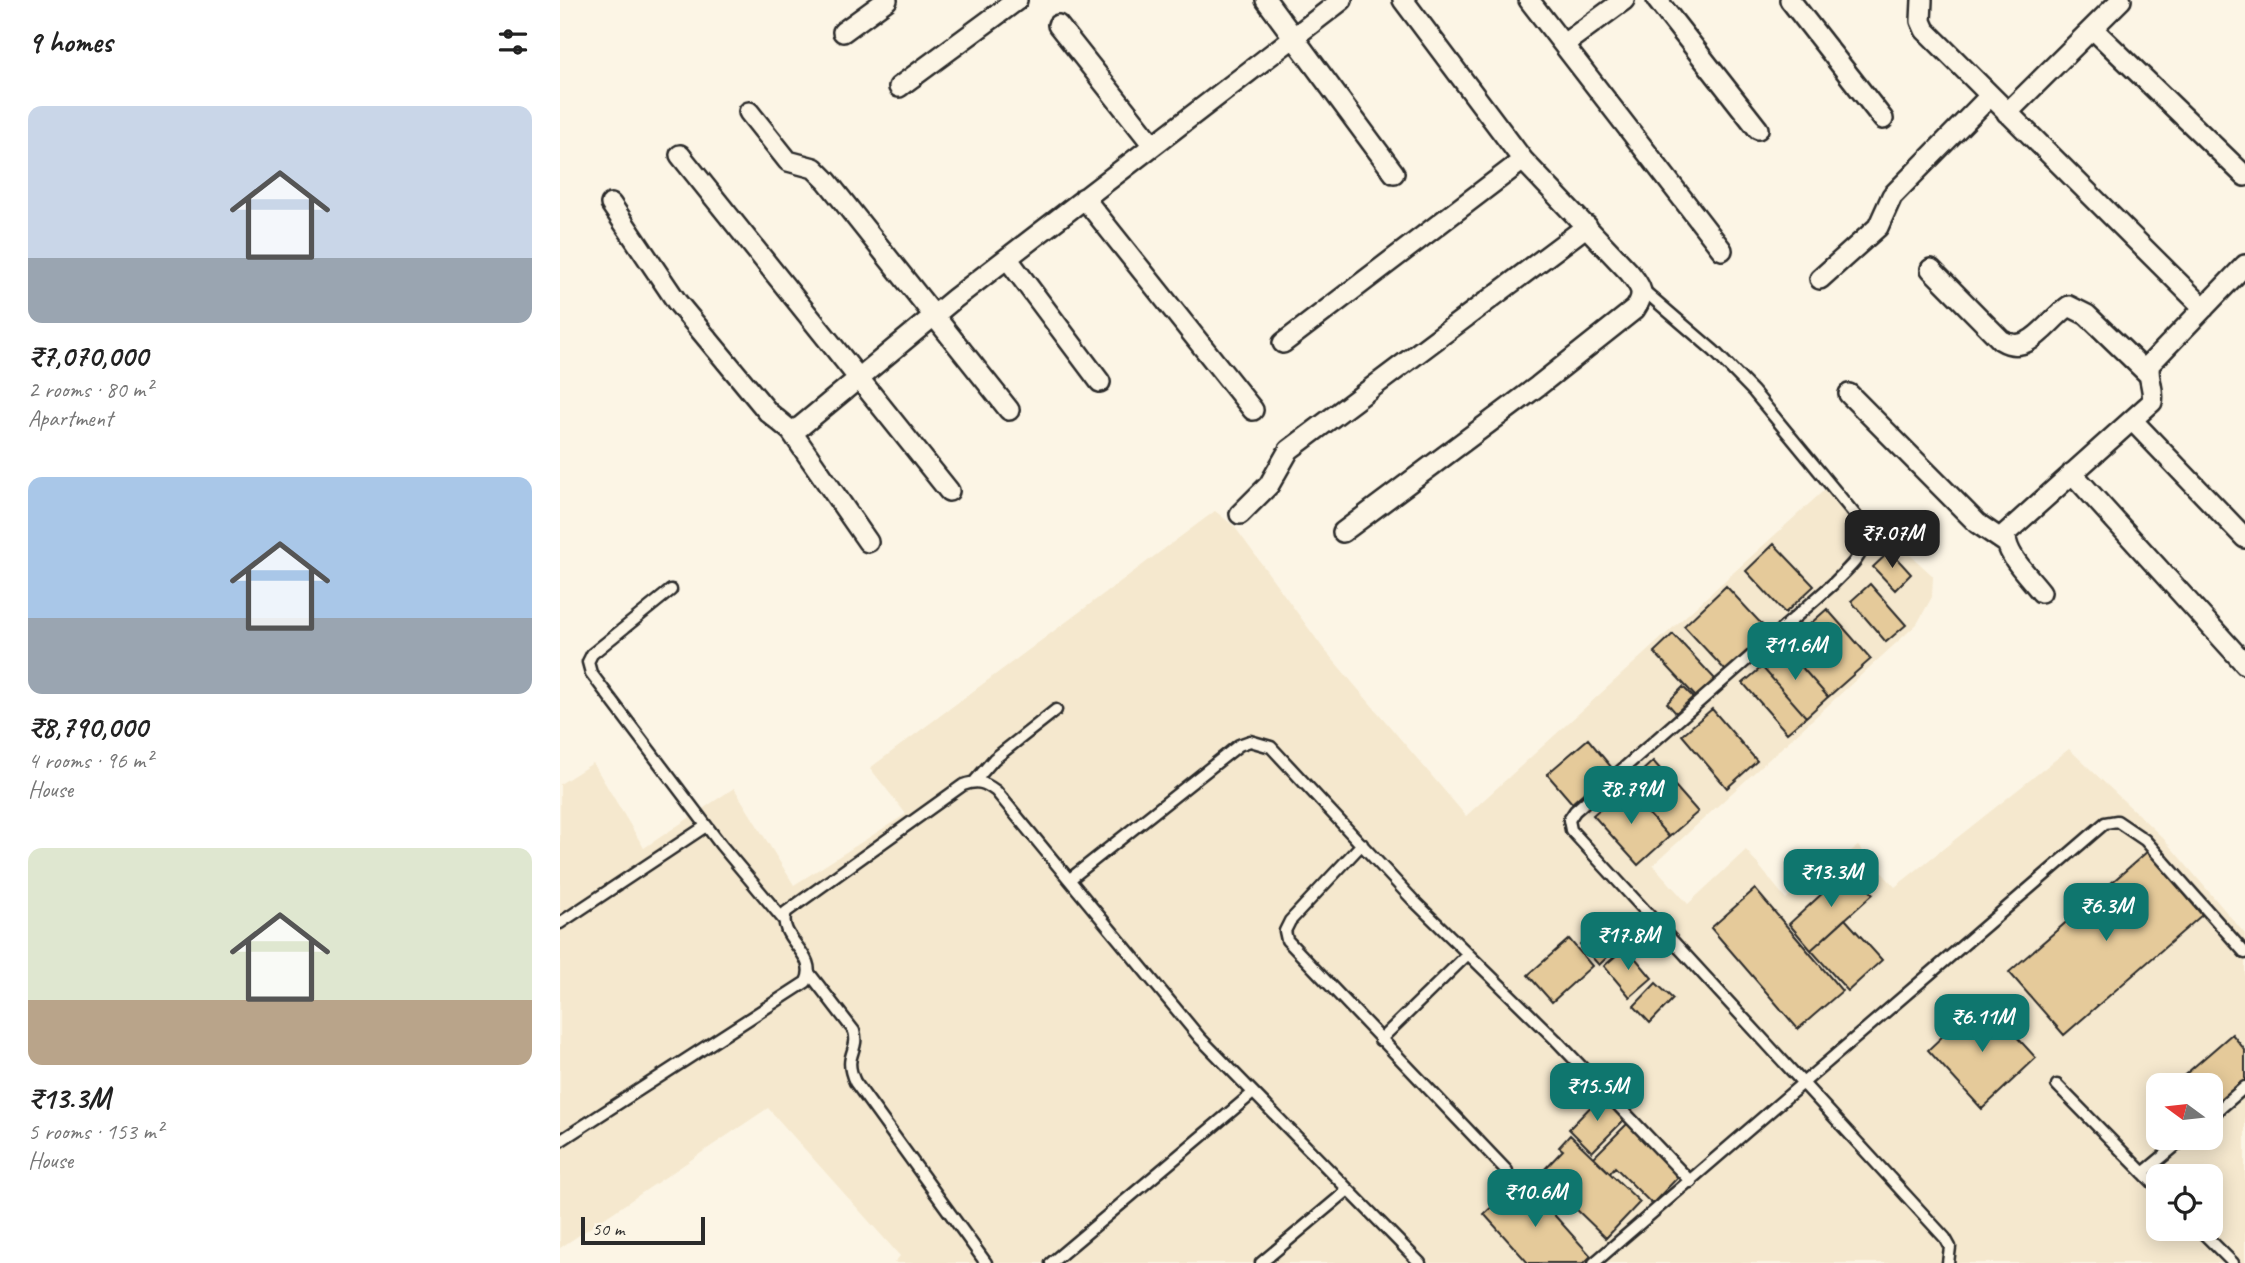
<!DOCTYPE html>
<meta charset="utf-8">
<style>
:root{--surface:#fff;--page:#f6f6f6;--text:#222;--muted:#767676;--accent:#0f766e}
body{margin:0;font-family:Caveat,sans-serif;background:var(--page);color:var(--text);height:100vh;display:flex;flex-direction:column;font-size:26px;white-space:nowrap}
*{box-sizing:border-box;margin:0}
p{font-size:23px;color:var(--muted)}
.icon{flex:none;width:38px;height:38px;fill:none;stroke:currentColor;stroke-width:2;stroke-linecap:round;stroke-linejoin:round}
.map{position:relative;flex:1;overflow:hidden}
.details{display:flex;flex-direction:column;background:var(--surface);width:560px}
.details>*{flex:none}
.needle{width:46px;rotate:285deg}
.fabs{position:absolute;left:1586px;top:1073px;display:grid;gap:14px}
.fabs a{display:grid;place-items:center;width:77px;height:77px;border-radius:14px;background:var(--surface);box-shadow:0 4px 18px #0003;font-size:35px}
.scale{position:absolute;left:21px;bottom:18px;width:124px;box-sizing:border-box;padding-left:7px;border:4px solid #2b2b2b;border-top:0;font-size:19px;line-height:24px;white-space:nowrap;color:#2b2b2b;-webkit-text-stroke:5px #fcf5e5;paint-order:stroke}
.price{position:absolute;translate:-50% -60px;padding:0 16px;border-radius:14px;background:var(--accent);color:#fff;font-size:23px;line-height:46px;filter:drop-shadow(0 2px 4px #0008)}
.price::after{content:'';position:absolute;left:50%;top:42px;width:21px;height:16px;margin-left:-10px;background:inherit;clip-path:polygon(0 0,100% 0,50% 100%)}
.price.active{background:#222;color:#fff}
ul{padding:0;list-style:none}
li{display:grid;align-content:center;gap:14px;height:371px;padding:0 28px}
li span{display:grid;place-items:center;height:217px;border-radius:14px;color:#555}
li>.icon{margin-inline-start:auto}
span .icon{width:126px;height:126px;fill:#fffc;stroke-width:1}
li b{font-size:30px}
h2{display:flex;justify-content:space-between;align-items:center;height:84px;padding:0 28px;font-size:30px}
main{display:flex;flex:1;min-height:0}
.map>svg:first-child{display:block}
.built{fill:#f5e8ce;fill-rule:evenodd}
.building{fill:#e5ca9a;stroke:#2b2b2b;stroke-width:2}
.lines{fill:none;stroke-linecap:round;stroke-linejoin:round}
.service-casing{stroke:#2b2b2b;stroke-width:15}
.minor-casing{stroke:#2b2b2b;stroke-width:24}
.service{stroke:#fcf5e5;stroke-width:10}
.minor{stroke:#fcf5e5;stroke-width:19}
</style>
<main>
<section class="details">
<h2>9 homes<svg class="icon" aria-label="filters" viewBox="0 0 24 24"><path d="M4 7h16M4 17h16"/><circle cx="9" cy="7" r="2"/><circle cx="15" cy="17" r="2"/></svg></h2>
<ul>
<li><span style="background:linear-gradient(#c9d6e8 70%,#9aa5b1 0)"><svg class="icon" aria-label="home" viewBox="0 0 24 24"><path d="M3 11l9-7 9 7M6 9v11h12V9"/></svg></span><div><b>₹7,070,000</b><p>2 rooms · 80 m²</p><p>Apartment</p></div></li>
<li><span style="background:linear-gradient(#a9c7e8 65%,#9aa5b1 0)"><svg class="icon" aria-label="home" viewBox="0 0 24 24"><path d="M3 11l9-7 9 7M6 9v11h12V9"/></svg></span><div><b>₹8,790,000</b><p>4 rooms · 96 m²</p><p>House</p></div></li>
<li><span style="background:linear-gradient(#dfe7d0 70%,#b9a48a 0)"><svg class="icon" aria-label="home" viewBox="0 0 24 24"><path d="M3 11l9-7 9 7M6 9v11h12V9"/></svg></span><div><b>₹13.3M</b><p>5 rooms · 153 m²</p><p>House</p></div></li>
</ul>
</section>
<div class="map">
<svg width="1685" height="1263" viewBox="0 0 1685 1263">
<rect width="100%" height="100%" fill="#fcf5e5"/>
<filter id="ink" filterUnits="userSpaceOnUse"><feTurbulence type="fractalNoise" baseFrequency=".0143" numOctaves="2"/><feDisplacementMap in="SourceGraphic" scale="14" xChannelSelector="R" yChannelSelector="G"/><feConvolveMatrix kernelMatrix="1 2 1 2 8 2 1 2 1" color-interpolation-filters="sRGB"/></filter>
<g filter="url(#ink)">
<path class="built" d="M1272,483l101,93 -1,21 -15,27 -264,241 35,39 58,-54 40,49 72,-53 37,41 174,-138 94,89 82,96v329h-1351l6,-7 -132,-148 -208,140v-464l33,-21 51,85 90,-60 60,97 112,-71 -36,-46 345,-257 19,15 89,122 143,168zM1598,1085h52v53h-52zM1598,1176h52v52h-52z"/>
<path class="building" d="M1214,544l40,42 -29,27 -39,-42z
M1330,551l21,23 -16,16 -22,-23z
M1310,584l36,41 -20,17 -35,-41z
M1166,586l42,45 -42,40 -42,-45z
M1267,609l44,50 -43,38 -44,-50z
M1113,634l42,45 -19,18 -42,-45z
M1224,647l44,50 -22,20 -44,-50z
M1202,667l44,50 -19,16 -44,-50z
M1123,687l10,10 -17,16 -9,-10z
M1152,709l45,52 -30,27 -45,-53z
M1028,739l24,29 -40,35 -25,-29z
M1093,761l45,51 -29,25 -44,-50z
M1065,787l44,50 -31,28 -45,-50z
M1588,851l54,64 -138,120 -55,-63z
M1290,868l23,26 -62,56 -22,-26z
M1195,889l87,102 -44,38 -87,-101z
M1285,919l37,41 -34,31 -37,-41z
M1042,923l19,21 -22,21 -19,-21z
M1009,939l23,27 -40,36 -24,-27z
M1066,947l26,31 -22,19 -26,-31z
M1096,983l17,16 -23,24 -16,-17z
M1422,999l54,59 -54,51 -54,-59z
M1672,1034l13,16v30l-35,30v-25h-37z
M1042,1095l24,23 -34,34 -23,-23z
M1069,1122l53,51 -30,31 -37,-37 -5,6 -16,-16z
M1010,1135l70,67 -34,36 -66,-64 23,-24 -4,-3z
M962,1179l69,77 -7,7h-56l-44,-49z"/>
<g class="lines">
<defs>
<path id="service" d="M1082,289l72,62 39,40 103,125c19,33 -1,45 -23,68l-258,227 -6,9 2,10 374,408 5,9 -2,16
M111,590l-79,64 -4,8 3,11 130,172 62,74
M415,781l19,-22 62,-49
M802,844l-72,77 -5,10 2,9 220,231
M510,879l169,-134 11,-4 21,6 142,153 143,140 135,142
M0,923l146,-97
M250,974l44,57c6,21 -12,23 1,51l131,181
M820,1040l88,-86
M1497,1085l101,103
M1650,1117l35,-30
M0,1141l246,-159c14,-28 -30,-43 -20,-70l177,-127c15,-5 21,-3 33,6l204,247 220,225
M1583,1173l42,-35
M1638,1228l35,35
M491,1263l202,-170
M701,1263l87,-73
M1034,1263l511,-440 12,-2 28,19 100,113"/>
<path id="minor" d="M706,0l128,173
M969,0l193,250
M1097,0l101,129
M1230,0l93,119
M1362,0l-1,21 4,9 279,278
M498,25l95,120
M1533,29l152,147
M283,32l44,-32
M1004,44l60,-44
M339,87l118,-87
M189,112l39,49 26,7 13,13 182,229
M1447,113l114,-113
M120,155l269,336
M524,198l169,212
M51,204l66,98 91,110 23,19 9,-4 154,-128 388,-299
M447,258l93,124
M1371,269l70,71c28,17 45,-18 68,-34l18,9 60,58
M1260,279l58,-52 14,-31 98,-100
M723,343l240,-183
M1289,394l128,129 28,19
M1572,420l113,118
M231,431l77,111
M1512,473l173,191
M680,514l29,-29 20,-35 298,-224
M783,532l195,-146 97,-77c11,-16 6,-22 -6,-37l-106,-112 -120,-160
M1481,592c-12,-16 -37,-38 -35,-59l146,-131c3,-14 -6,-25 -2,-38l95,-99"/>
</defs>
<use href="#service" class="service-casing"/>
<use href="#minor" class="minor-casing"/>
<use href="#service" class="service"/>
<use href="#minor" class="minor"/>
</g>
</g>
</svg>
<div class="fabs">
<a><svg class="needle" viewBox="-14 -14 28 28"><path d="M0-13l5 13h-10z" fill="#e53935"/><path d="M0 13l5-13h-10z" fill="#767676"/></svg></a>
<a><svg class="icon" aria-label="locate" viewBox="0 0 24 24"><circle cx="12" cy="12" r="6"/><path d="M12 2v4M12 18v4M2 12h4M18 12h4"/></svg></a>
</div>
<div class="scale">50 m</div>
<b class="price active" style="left:1332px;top:570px">₹7.07M</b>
<b class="price" style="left:1235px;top:682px">₹11.6M</b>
<b class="price" style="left:1071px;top:826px">₹8.79M</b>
<b class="price" style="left:1271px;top:909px">₹13.3M</b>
<b class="price" style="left:1546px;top:943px">₹6.3M</b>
<b class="price" style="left:1068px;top:972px">₹17.8M</b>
<b class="price" style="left:1422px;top:1054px">₹6.11M</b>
<b class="price" style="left:1037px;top:1123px">₹15.5M</b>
<b class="price" style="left:975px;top:1229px">₹10.6M</b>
</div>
</main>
